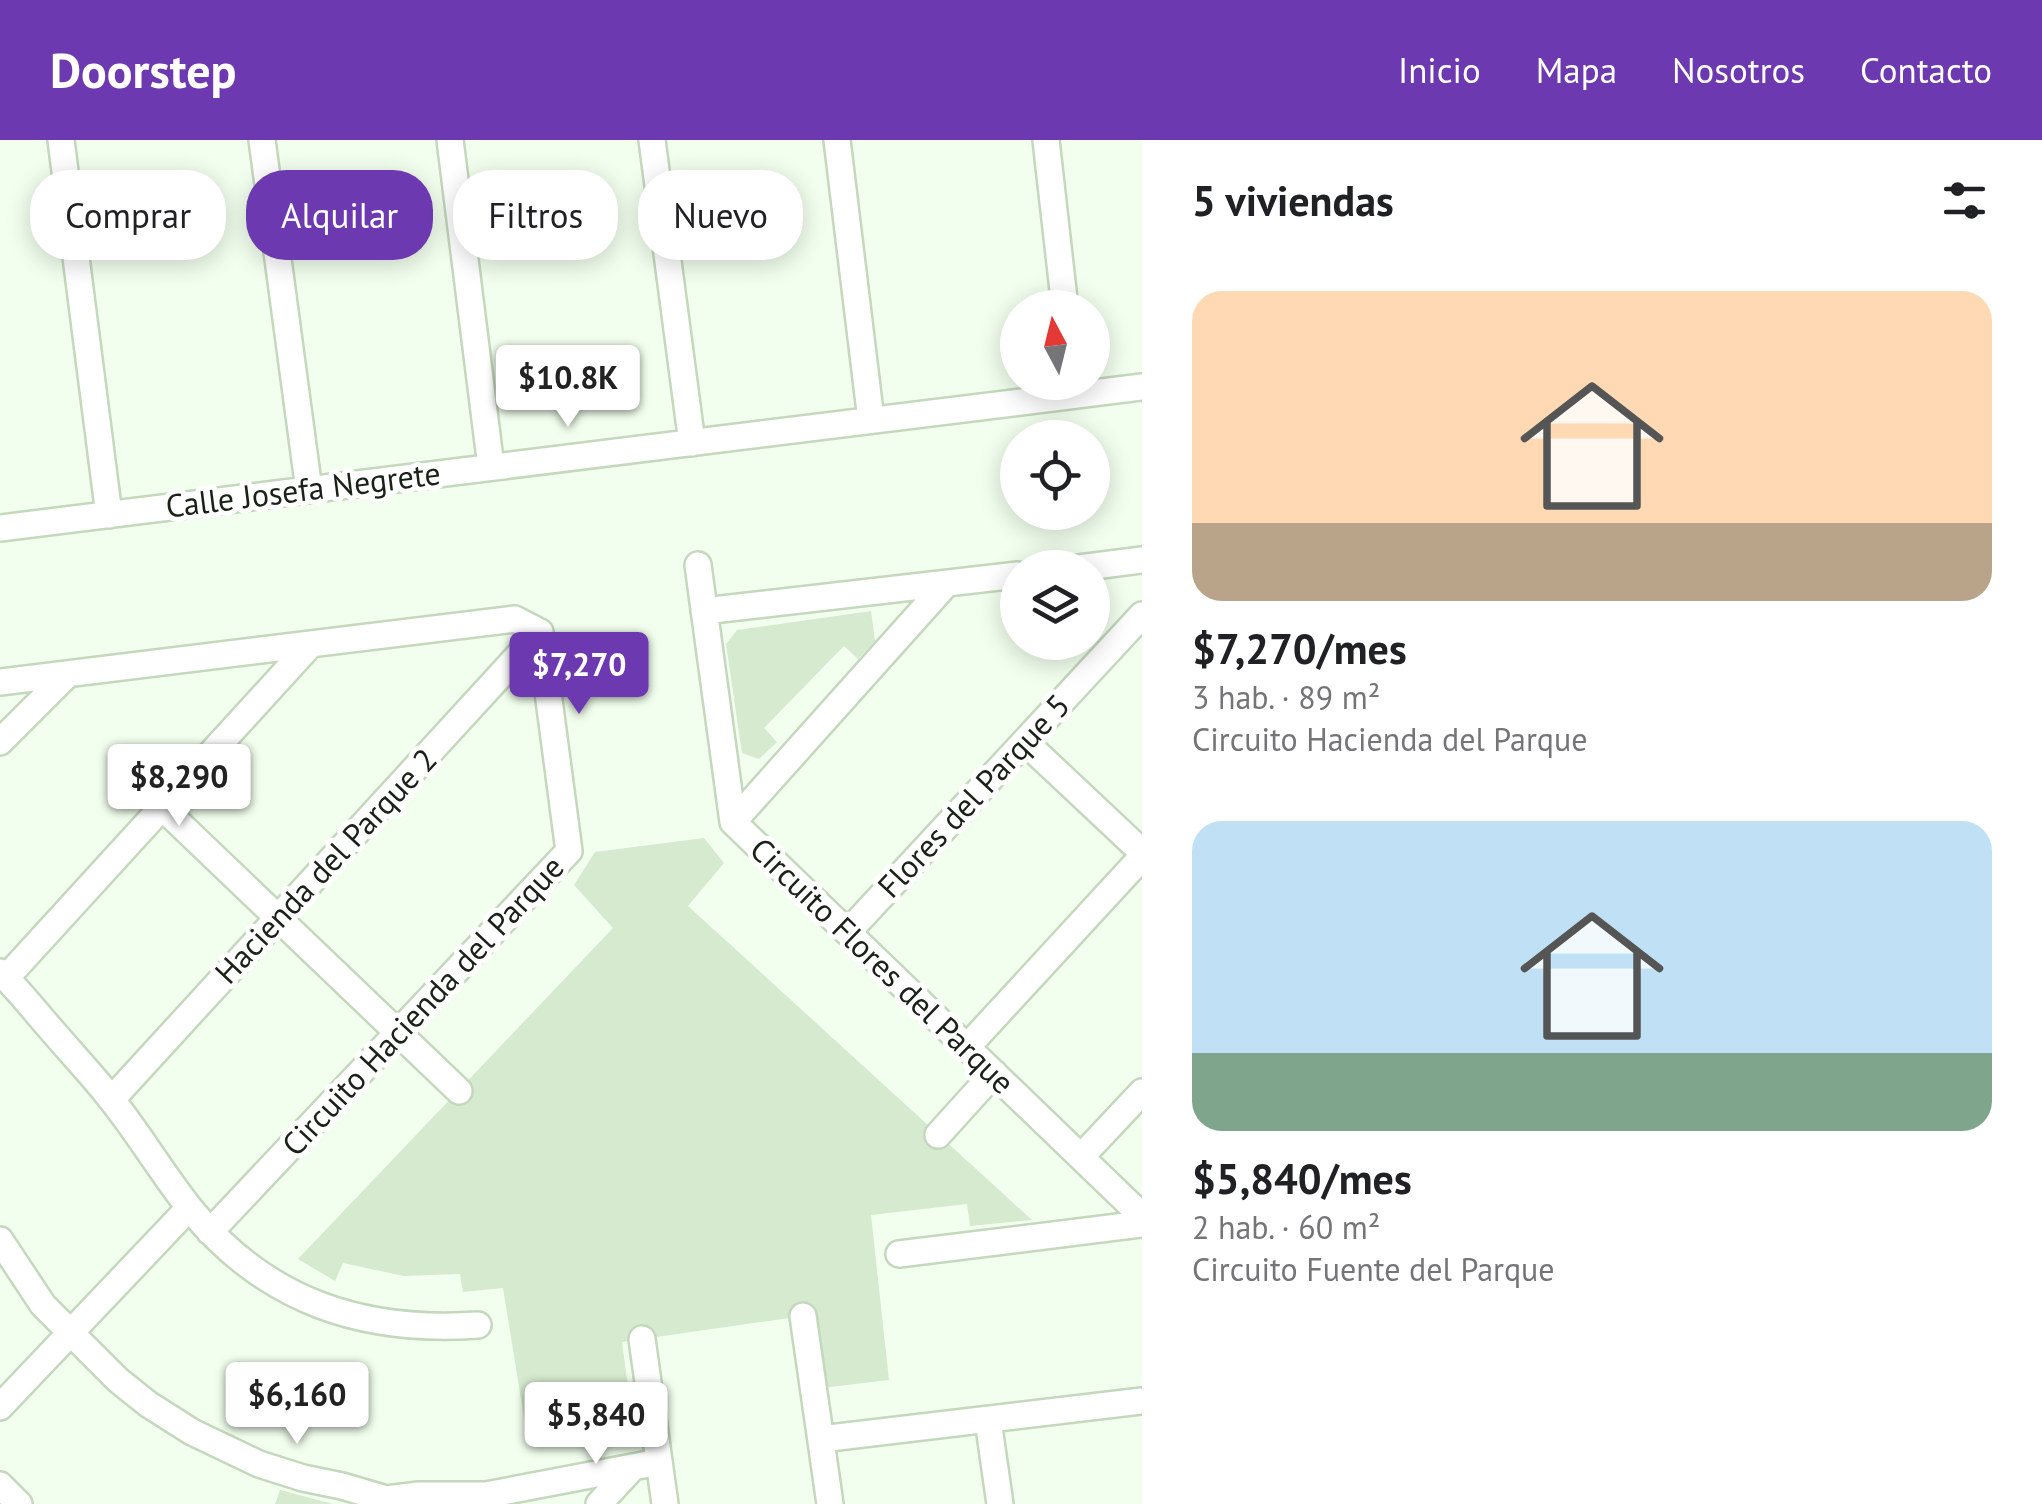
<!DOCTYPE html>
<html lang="es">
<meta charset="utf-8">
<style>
:root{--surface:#fff;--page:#f2f2f2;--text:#202124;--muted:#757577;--accent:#6d39b1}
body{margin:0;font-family:"PT Sans",sans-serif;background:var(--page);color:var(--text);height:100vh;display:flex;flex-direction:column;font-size:38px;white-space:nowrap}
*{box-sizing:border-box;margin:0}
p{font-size:32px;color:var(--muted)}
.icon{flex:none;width:55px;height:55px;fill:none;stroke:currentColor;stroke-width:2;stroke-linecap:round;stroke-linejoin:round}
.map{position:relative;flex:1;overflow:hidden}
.sheet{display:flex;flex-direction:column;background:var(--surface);width:900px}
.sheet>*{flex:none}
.banner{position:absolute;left:30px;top:30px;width:950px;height:90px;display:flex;gap:20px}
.needle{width:65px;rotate:353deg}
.fabs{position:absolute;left:1000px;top:150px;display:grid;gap:20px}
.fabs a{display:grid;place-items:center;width:110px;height:110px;border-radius:50%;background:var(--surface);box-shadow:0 5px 25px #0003;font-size:50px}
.price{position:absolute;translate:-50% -85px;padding:0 22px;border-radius:10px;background:#fff;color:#222;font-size:32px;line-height:65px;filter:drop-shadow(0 2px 5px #0008)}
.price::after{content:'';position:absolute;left:50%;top:60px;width:30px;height:22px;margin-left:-15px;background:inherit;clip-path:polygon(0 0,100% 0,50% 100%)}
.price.active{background:var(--accent);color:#fff}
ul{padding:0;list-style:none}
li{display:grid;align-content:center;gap:20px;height:530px;padding:0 50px}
li span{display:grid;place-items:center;height:310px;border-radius:30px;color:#555}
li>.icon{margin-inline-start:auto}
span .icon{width:180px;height:180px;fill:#fffc;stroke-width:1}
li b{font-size:42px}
h2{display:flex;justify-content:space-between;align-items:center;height:120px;padding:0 50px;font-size:42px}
.pill{padding:0 35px;border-radius:40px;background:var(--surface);box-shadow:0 5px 25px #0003;font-size:35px;line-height:90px}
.pill.active{background:var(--accent);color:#fff}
header{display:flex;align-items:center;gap:60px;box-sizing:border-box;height:140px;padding:0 50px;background:var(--accent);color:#fff}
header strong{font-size:48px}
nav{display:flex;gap:55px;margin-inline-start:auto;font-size:35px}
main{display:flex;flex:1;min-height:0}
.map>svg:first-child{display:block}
.green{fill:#d5eacf}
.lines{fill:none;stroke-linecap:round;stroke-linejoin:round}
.minor-casing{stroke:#c4d8bd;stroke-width:30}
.minor{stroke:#fff;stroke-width:25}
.labels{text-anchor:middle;stroke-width:10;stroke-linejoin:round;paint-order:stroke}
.street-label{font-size:32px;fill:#1a2118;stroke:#fff}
</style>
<header>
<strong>Doorstep</strong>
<nav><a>Inicio</a><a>Mapa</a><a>Nosotros</a><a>Contacto</a></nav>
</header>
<main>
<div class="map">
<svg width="1142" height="1364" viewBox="0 0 1142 1364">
<rect width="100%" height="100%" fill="#f2ffee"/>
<path class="green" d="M871,471l4,30 -17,18 -14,-13 -80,82 13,14 -18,17 -17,-6 -16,-109 11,-14z
M704,698l20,25 -36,43 344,314 -62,6 -3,-22 -96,11 18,165 -67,8 -19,-72 -181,26 10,74 -106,14 -23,-142 -40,4 -3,-18 -56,2 -61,-13 -8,18 -37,-22 315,-331 -39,-43 21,-33z
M280,1350l53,14h-58z"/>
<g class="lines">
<defs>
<path id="minor" d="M61,0l48,375
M262,0l47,350
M450,0l41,327
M652,0l40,303
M837,0l34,280
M1046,0l19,168
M0,388l1142,-141
M698,425l35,257 409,394
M1079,428l63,-8
M704,471l314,-36
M0,542l515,-63 25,13 29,219 -359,381
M0,602l68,-68
M1025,602l117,110
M162,667l297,284
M733,682l214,-239
M848,792l294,-317
M0,832c20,19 37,42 56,63 18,21 38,42 55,64 29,36 52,76 81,112 75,91 171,122 286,114
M6,838l305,-334
M967,907l175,-190
M112,959l428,-467
M938,995l56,-62
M1081,1017l61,-65
M0,1100l43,65 75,75 30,24 44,28 67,32 44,14 39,8 44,13 33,-4h67l173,-33
M899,1114l243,-30
M803,1176l27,188
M642,1199l23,165
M0,1267l189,-199
M988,1280l12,84
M821,1299l321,-38
M0,1345l19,19
M599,1364l34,-37"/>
</defs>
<use href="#minor" class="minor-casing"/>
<use href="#minor" class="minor"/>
</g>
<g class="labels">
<g class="street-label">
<text transform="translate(303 350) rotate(-7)" y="11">Calle Josefa Negrete</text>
<text transform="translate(974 656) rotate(-47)" y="11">Flores del Parque 5</text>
<text transform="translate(326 726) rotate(-47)" y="11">Hacienda del Parque 2</text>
<text transform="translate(882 826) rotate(44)" y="11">Circuito Flores del Parque</text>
<text transform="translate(423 866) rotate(-47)" y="11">Circuito Hacienda del Parque</text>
</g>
</g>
</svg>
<div class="fabs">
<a><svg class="needle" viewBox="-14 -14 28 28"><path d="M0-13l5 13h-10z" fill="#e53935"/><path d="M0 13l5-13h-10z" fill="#757577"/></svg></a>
<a><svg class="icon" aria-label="locate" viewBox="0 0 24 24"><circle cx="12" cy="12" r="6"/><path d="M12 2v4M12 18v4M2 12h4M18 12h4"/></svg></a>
<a><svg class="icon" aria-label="layers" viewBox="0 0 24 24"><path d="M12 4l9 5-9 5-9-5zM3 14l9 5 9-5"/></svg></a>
</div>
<b class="price" style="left:568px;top:290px">$10.8K</b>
<b class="price active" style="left:579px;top:577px">$7,270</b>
<b class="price" style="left:179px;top:689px">$8,290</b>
<b class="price" style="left:297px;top:1307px">$6,160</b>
<b class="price" style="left:596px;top:1327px">$5,840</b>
<div class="banner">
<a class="pill">Comprar</a>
<a class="pill active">Alquilar</a>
<a class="pill">Filtros</a>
<a class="pill">Nuevo</a>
</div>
</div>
<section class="sheet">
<h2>5 viviendas<svg class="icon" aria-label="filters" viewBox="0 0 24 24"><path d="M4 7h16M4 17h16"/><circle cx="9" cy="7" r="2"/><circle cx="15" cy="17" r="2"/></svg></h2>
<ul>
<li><span style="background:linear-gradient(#ffd9b3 75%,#b9a48a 0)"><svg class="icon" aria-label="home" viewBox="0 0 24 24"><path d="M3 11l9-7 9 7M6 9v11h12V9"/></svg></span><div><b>$7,270/mes</b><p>3 hab. · 89 m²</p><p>Circuito Hacienda del Parque</p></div></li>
<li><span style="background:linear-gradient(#bfe0f5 75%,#7fa58c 0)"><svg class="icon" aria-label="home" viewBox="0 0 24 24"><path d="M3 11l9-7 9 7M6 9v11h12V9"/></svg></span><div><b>$5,840/mes</b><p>2 hab. · 60 m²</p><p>Circuito Fuente del Parque</p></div></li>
</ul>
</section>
</main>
